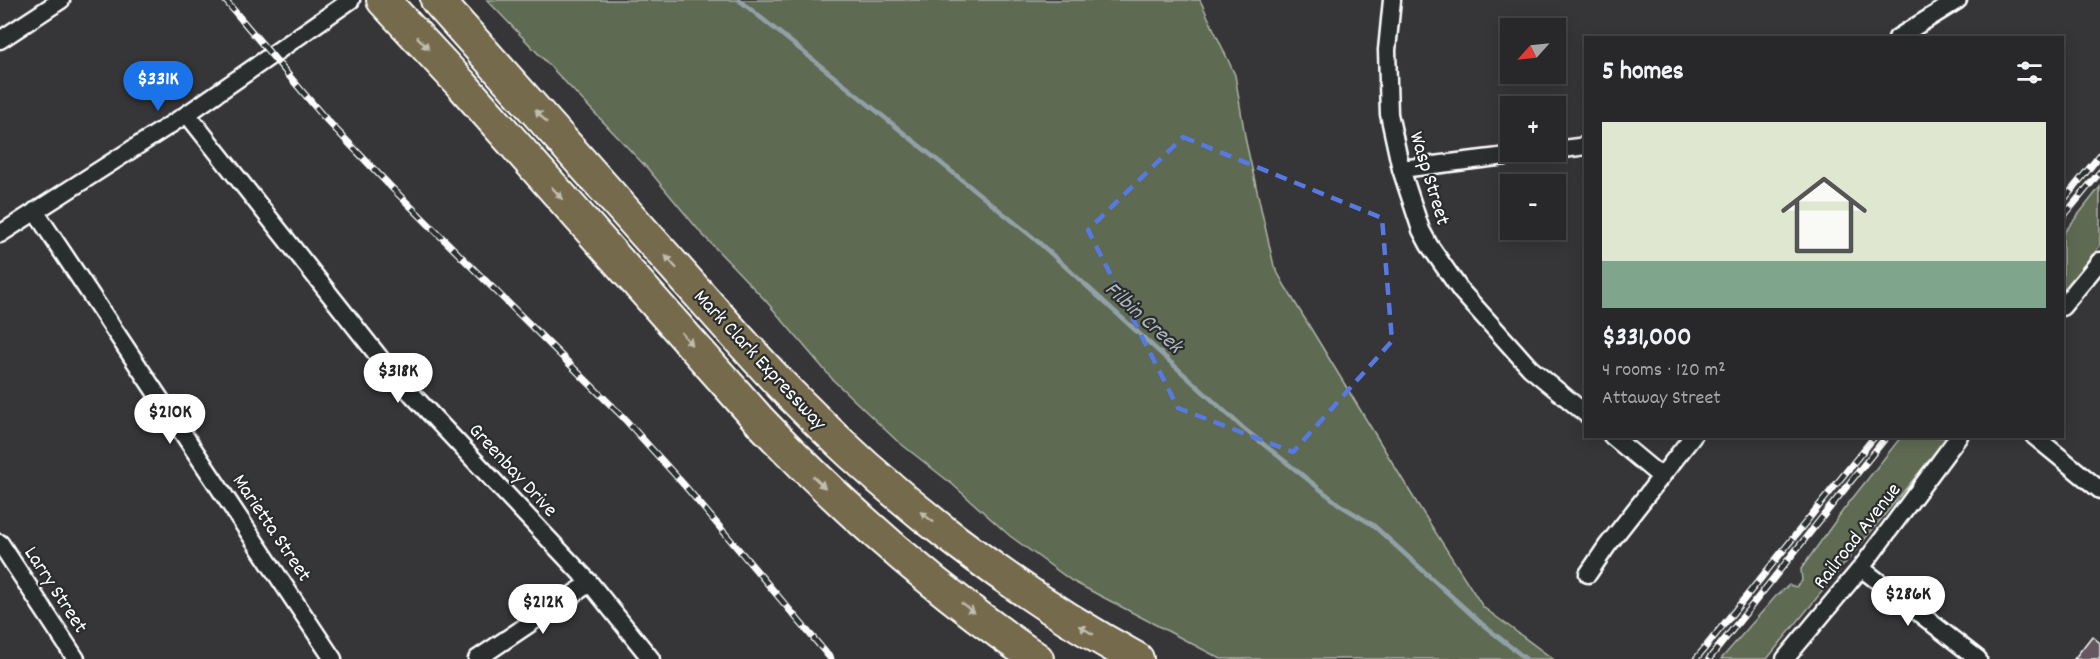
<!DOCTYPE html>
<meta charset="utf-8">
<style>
:root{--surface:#28282a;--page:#303032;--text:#f1f3f6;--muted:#a5a6a8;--line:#444447;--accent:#1a73e8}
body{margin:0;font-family:Dekko,sans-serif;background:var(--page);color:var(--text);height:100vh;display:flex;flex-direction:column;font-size:22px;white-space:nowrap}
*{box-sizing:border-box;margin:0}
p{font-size:20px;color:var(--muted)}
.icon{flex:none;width:33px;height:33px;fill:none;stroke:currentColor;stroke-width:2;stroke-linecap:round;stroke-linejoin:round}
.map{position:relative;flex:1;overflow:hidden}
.side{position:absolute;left:1584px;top:36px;width:480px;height:402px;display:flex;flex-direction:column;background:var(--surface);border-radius:0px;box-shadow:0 3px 15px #0003,0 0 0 2px var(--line)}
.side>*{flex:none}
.needle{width:39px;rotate:243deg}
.controls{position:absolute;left:1500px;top:18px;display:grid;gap:12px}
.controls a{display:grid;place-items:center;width:66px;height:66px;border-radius:0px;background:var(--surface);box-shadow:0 3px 15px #0003,0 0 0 2px var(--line);font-size:30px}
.price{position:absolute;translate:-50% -51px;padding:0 14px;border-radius:21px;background:#fff;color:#222;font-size:20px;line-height:39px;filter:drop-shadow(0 2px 3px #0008)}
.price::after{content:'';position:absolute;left:50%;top:36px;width:18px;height:14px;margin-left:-9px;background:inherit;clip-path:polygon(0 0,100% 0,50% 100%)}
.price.selected{background:var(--accent);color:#fff}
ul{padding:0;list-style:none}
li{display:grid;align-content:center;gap:12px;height:318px;padding:0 18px}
li span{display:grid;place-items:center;height:186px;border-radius:0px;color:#555}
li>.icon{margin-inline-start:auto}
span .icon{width:108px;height:108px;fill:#fffc;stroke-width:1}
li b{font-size:26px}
h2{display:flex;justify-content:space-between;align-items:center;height:72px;padding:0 18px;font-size:26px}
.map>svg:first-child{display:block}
.green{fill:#5e6a52;stroke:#aeb4a8;stroke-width:1.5}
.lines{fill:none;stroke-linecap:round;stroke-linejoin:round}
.stream{stroke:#92a0a8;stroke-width:4.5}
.building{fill:#66565f;stroke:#fff;stroke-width:1.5}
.minor-casing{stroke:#fff;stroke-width:21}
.motorway-casing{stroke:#fff;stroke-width:36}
.minor{stroke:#2a2d2e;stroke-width:16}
.motorway{stroke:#746b4b;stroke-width:32}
.rail-casing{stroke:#fff;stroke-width:7}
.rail{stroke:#2a2d2e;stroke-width:4.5;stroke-dasharray:14;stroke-linecap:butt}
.oneway{fill:#c0bcae}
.marked{fill:none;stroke:#567ae2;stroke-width:4.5;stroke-dasharray:12 8;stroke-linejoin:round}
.labels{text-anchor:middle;stroke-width:4.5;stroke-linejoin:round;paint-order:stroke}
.street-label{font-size:21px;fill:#fff;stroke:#2a2d2e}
.water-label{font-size:22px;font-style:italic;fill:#aeb8be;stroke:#2a2d2e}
</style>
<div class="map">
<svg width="2100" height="659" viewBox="0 0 2100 659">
<rect width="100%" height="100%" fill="#363538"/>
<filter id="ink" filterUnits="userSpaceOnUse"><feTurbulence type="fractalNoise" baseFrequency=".0167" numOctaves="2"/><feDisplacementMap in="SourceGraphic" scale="12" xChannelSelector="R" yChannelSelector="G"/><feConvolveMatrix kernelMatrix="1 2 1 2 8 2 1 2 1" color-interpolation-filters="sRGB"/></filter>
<g filter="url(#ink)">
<path class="green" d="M487,0h713l35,75 11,67 28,124 11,20 130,214 68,107 70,52h-332l-149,-78 -62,-45 -58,-52 -56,-44 -62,-59 -69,-81 -64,-67 -53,-64z
M2100,187v59l-37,47v-59z
M1901,437h47l-181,222h-46l55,-63 13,-11 7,2 6,-6 -1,-12 43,-60z"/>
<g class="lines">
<path class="stream" d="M739,0l296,239 208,189 97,77 33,20 109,99 44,35"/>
</g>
<path class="building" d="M2092,636l8,7v16h-26z"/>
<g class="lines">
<defs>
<path id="minor" d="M1392,0l-5,50 2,64 12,55 20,61 8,15 32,46 69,77 56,46
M1897,38l61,-38
M0,40l61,-40
M187,114l204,258 199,211 61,76
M1556,150l30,-4
M1401,169l138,-17
M35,211l298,448
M0,234l187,-120 164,-114
M2062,307l38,-46
M1612,436l48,40
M2034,436l66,54
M0,543l76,116
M1861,568l117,91
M1588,574l19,-28 86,-110
M477,659l113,-76
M1785,659l76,-91 98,-132"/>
<path id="motorway" d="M383,0l80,86 297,335c84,88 176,169 277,238
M437,0c70,79 140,157 210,236 49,54 96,110 147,162 99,101 218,193 343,261"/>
</defs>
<use href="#minor" class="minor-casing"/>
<use href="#motorway" class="motorway-casing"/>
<use href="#minor" class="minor"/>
<use href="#motorway" class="motorway"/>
<defs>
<path id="rail" d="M225,0l98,116 66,69 232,230 64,71 146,173
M2062,202l38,-47
M2062,218l38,-46
M1696,659l179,-223
M1709,659l178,-223"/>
</defs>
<use href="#rail" class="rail-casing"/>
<use href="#rail" class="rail"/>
</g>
<defs><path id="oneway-solid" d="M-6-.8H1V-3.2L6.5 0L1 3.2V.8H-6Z" transform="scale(1.5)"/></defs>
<g class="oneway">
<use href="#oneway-solid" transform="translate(423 43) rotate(47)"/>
<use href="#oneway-solid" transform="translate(541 116) rotate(-132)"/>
<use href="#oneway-solid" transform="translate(557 193) rotate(48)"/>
<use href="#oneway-solid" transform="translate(671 262) rotate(-132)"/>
<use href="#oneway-solid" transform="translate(687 339) rotate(48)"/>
<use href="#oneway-solid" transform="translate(819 482) rotate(43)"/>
<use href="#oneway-solid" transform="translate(927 517) rotate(-142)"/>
<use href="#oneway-solid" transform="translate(968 608) rotate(37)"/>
<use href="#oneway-solid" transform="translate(1086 630) rotate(-149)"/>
</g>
</g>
<path class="marked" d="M1183,137l199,81 10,123 -99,111 -115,-44 -90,-178z"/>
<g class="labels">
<g class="street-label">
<text transform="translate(1431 178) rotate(73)" y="7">Wasp Street</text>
<text transform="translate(761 359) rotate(47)" y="7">Mark Clark Expressway</text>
<text transform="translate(514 469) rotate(47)" y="7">Greenbay Drive</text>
<text transform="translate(273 527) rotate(56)" y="7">Marietta Street</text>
<text transform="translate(1856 535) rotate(-52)" y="7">Railroad Avenue</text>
<text transform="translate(57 589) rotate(57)" y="7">Larry Street</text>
</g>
<g class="water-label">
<text transform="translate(1145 316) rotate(42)" y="8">Filbin Creek</text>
</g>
</g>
</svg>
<div class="controls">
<a><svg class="needle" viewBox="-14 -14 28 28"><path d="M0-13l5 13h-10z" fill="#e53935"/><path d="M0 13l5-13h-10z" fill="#a5a6a8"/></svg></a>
<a>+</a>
<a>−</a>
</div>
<b class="price selected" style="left:158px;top:112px">$331K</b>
<b class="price" style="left:398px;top:404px">$318K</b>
<b class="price" style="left:170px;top:445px">$210K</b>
<b class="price" style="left:1908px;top:627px">$286K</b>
<b class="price" style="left:543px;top:635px">$212K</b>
<section class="side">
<h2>5 homes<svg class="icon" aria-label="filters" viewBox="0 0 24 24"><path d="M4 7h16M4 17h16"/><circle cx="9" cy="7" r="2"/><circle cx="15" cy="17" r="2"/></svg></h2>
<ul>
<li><span style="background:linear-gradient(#dfe7d0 75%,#7fa58c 0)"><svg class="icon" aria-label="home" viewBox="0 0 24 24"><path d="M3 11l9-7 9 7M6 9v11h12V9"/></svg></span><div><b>$331,000</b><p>4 rooms · 120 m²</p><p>Attaway Street</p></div></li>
</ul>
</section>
</div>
